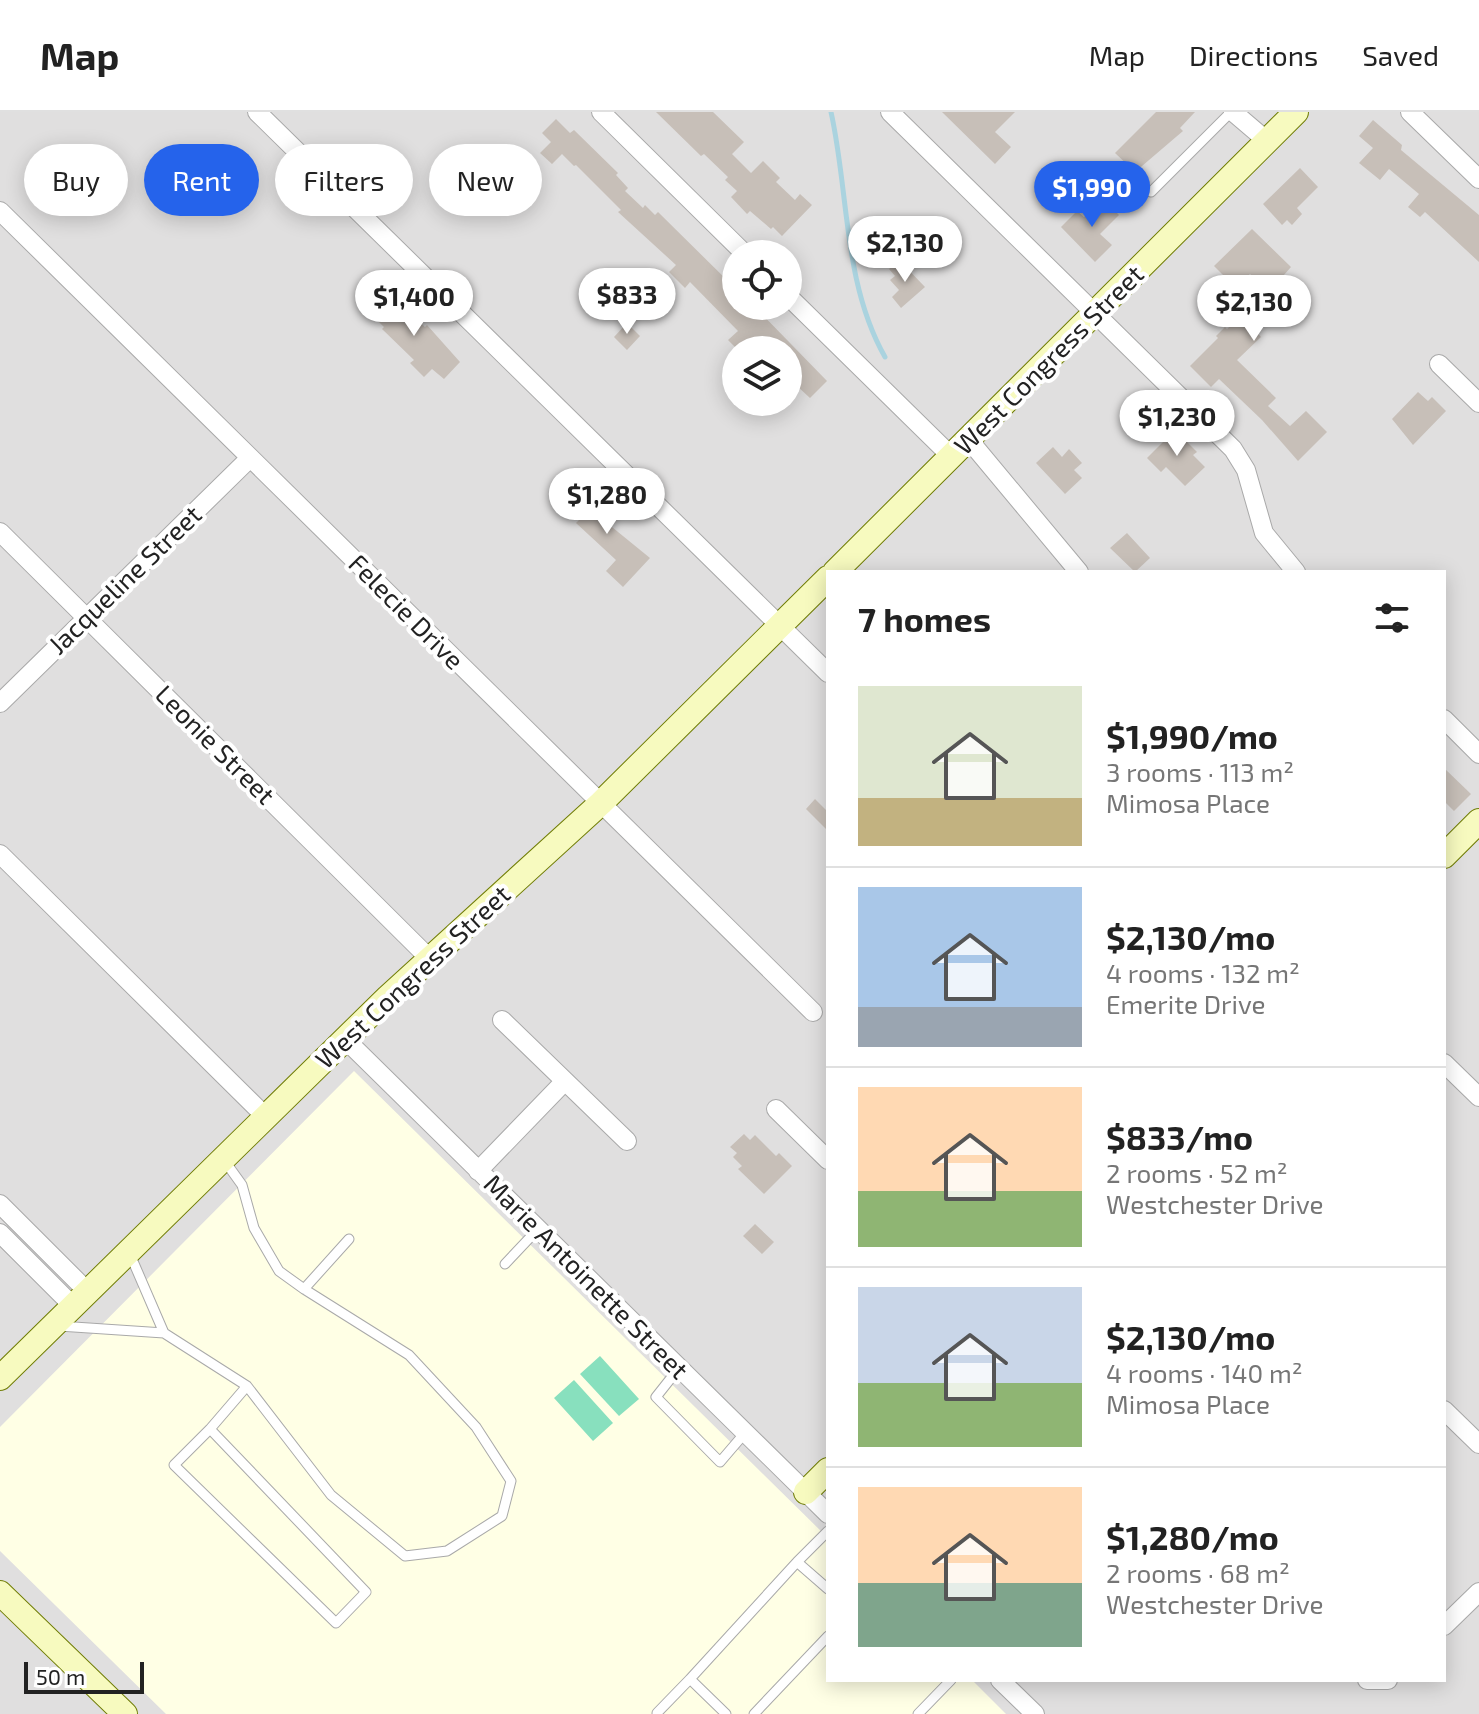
<!DOCTYPE html>
<meta charset="utf-8">
<style>
:root{--surface:#fff;--page:#f6f6f6;--text:#222;--muted:#767676;--line:#e0e0e0;--accent:#2563eb}
body{margin:0;font-family:"Exo 2",sans-serif;background:var(--page);color:var(--text);height:100vh;display:flex;flex-direction:column;font-size:30px;white-space:nowrap}
*{box-sizing:border-box;margin:0}
p{font-size:26px;color:var(--muted)}
.icon{flex:none;width:44px;height:44px;fill:none;stroke:currentColor;stroke-width:2;stroke-linecap:round;stroke-linejoin:round}
.map{position:relative;flex:1;overflow:hidden}
.side{position:absolute;left:826px;top:458px;width:620px;height:1112px;display:flex;flex-direction:column;background:var(--surface);border-radius:0px;box-shadow:0 4px 20px #0003}
.side>*{flex:none}
.guide{position:absolute;left:24px;top:32px;width:682px;height:72px;display:flex;gap:16px}
.fabs{position:absolute;left:722px;top:128px;display:grid;gap:16px}
.fabs a{display:grid;place-items:center;width:80px;height:80px;border-radius:50%;background:var(--surface);box-shadow:0 4px 20px #0003;font-size:40px}
.scale{position:absolute;left:24px;bottom:20px;width:120px;box-sizing:border-box;padding-left:8px;border:4px solid #222;border-top:0;font-size:22px;line-height:28px;white-space:nowrap;color:#222;-webkit-text-stroke:6px #fff;paint-order:stroke}
.price{position:absolute;translate:-50% -68px;padding:0 18px;border-radius:28px;background:#fff;color:#222;font-size:26px;line-height:52px;filter:drop-shadow(0 2px 4px #0008)}
.price::after{content:'';position:absolute;left:50%;top:48px;width:24px;height:18px;margin-left:-12px;background:inherit;clip-path:polygon(0 0,100% 0,50% 100%)}
.price.active{background:var(--accent);color:#fff}
ul{padding:0;list-style:none}
li{display:flex;align-items:center;gap:24px;height:200px;padding:0 32px}
li+li{border-top:2px solid var(--line)}
li span{display:grid;place-items:center;flex:none;width:224px;height:160px;border-radius:0px;color:#555}
li>.icon{margin-inline-start:auto}
span .icon{width:96px;height:96px;fill:#fffc;stroke-width:1}
li b{font-size:34px}
h2{display:flex;justify-content:space-between;align-items:center;height:96px;padding:0 32px;font-size:34px}
.pill{padding:0 28px;border-radius:36px;background:var(--surface);box-shadow:0 4px 20px #0003;font-size:28px;line-height:72px}
.pill.active{background:var(--accent);color:#fff}
header{display:flex;align-items:center;gap:48px;box-sizing:border-box;height:112px;padding:0 40px;background:var(--surface);border-bottom:2px solid var(--line)}
header strong{font-size:38px}
nav{display:flex;gap:44px;margin-inline-start:auto;font-size:28px}
.map>svg:first-child{display:block}
.residential{fill:#e0dfdf;fill-rule:evenodd}
.education{fill:#ffffe5}
.pitch{fill:#88e0be}
.lines{fill:none;stroke-linecap:round;stroke-linejoin:round}
.stream{stroke:#aad3df;stroke-width:5}
.building{fill:#c7bfb8}
.lane-casing{stroke:#a9a9a9;stroke-width:11}
.street-casing{stroke:#a9a9a9;stroke-width:20}
.secondary-casing{stroke:#707d05;stroke-width:26}
.lane{stroke:#fff;stroke-width:9}
.street{stroke:#fff;stroke-width:18}
.secondary{stroke:#f7fabf;stroke-width:24}
.labels{text-anchor:middle;stroke-width:8;stroke-linejoin:round;paint-order:stroke}
.street-label{font-size:26px;fill:#222;stroke:#fff}
</style>
<header>
<strong>Map</strong>
<nav><a>Map</a><a>Directions</a><a>Saved</a></nav>
</header>
<div class="map">
<svg width="1479" height="1602" viewBox="0 0 1479 1602">
<rect width="100%" height="100%" fill="#f2efe9"/>
<path class="residential" d="M0,0h1479v1602h-1479zM736,142h52v52h-52zM736,238h52v52h-52zM828,460h616v1108h-616z"/>
<path class="education" d="M354,959l474,467v142h144l34,34h-840l-166,-163v-124z"/>
<path class="pitch" d="M600,1244l39,43 -20,17 -39,-42z
M574,1268l39,43 -20,18 -39,-43z"/>
<g class="lines">
<path class="stream" d="M831,0c18,81 12,171 54,245"/>
</g>
<path class="building" d="M656,0h57l31,30 -12,12 19,19 12,-12 17,17 -4,4 19,18 5,-6 12,11 -30,31 -9,-9 -2,2 -21,-18 -3,3 -16,-17 6,-6 -12,-11 3,-3 -24,-23 -3,2z
M942,0h73l-20,20 16,15 -16,17z
M1156,0h39l-15,16 3,3 -48,41 -20,-19z
M556,7l14,14 4,-3 44,43 -2,2 12,13 -3,3 18,17 2,-3 10,10 3,-3 78,77v17h18l73,75 -17,17 -13,-12 -9,9v-45h-50l-10,-10 10,-9 -48,-49 -5,6 -16,-16 7,-7 -58,-53 3,-2 -45,-45 -2,1 -12,-12 -10,10 -12,-11 11,-11 -9,-9z
M1373,8l29,25 -1,5 78,65v47l-54,-50 -5,5 -12,-10 11,-13 -30,-25 -9,11 -21,-17 14,-15 -14,-12z
M1300,56l18,19 -21,21 5,6 -10,11 -5,-5 -5,5 -19,-21z
M1103,87l16,16 -19,19 12,11 -17,17 -34,-35 16,-16 7,6z
M1252,117l39,38 -16,18 11,12 -32,32 7,8 -24,23 39,38 -8,8 22,20 16,-15 21,21 -29,29 -36,-41 -43,-41 -8,8 -21,-21 28,-28 -2,-2 9,-9 2,2 41,-38 -18,-17 -14,14 -22,-22z
M899,148l26,27 -24,21 -9,-11 7,-7 -9,-10 5,-4 -6,-7z
M387,181l38,34 2,-2 33,37 -16,17 -12,-10 -8,8 -14,-14 4,-3 -32,-31 2,-2 -15,-15z
M627,211l13,13 -13,14 -13,-13z
M1418,280l10,9 4,-4 14,14 -33,34 -21,-26z
M1175,318l22,22 -4,3 12,12 -20,19 -19,-19 -5,5 -14,-14z
M1053,335l9,10 7,-8 13,14 -8,7 8,8 -17,16 -29,-31z
M583,374l31,30 -7,7 43,35 -27,29 -17,-16 10,-11 -40,-37 4,-4 -16,-14z
M1127,421l23,25 -15,14 -25,-24z
M1444,656l27,26 -17,17 -10,-10z
M815,687l13,13v19l-22,-22z
M744,1022l6,6 5,-5 21,21 3,-3 13,13 -28,28 -26,-25 4,-3 -9,-9 4,-4 -7,-6z
M755,1112l19,18 -12,12 -19,-18z"/>
<g class="lines">
<defs>
<path id="lane" d="M1151,80l80,-80
M224,1048l18,25 12,43 25,43 25,18 45,-50
M129,1140l35,81
M505,1152l33,-35
M59,1214l105,7 83,53 84,109 74,61 42,-5 55,-35 9,-35 -35,-54 -67,-72 -105,-66
M679,1256l-23,29 64,65 24,-28
M210,1317l156,163 -30,31 -162,-158z
M210,1317l37,-43
M828,1419l-31,31 31,27
M690,1567l107,-117
M657,1601l33,-34 36,35
M754,1602l74,-78
M918,1602l33,-34"/>
<path id="street" d="M257,0l571,561
M601,0l144,142
M890,0l343,337 13,21 18,63 32,39
M1233,0l34,29
M1410,0l69,67
M0,99l813,801
M788,184l164,161
M1439,252l40,39
M969,328l110,132
M0,420l429,426
M0,591l250,-245
M1444,607l35,35
M0,742l267,264
M502,908l125,121
M345,927l483,475
M1444,951l35,34
M776,997l52,51
M478,1059l87,-90
M0,1092l88,88
M0,1121l73,73
M1444,1298l35,34
M1444,1514l35,-34
M1000,1568l35,34
M1367,1568h21"/>
<path id="secondary" d="M835,460l461,-460
M1444,744l35,-35
M0,1266l388,-381 213,-194 227,-225
M806,1380l22,-22
M0,1481l125,121"/>
</defs>
<use href="#lane" class="lane-casing"/>
<use href="#street" class="street-casing"/>
<use href="#secondary" class="secondary-casing"/>
<use href="#lane" class="lane"/>
<use href="#street" class="street"/>
<use href="#secondary" class="secondary"/>
</g>
<g class="labels">
<g class="street-label">
<text transform="translate(1049 248) rotate(-45)" y="9">West Congress Street</text>
<text transform="translate(125 468) rotate(-44)" y="9">Jacqueline Street</text>
<text transform="translate(406 500) rotate(45)" y="9">Felecie Drive</text>
<text transform="translate(215 633) rotate(45)" y="9">Leonie Street</text>
<text transform="translate(413 865) rotate(-43)" y="9">West Congress Street</text>
<text transform="translate(586 1165) rotate(45)" y="9">Marie Antoinette Street</text>
</g>
</g>
</svg>
<div class="fabs">
<a><svg class="icon" aria-label="locate" viewBox="0 0 24 24"><circle cx="12" cy="12" r="6"/><path d="M12 2v4M12 18v4M2 12h4M18 12h4"/></svg></a>
<a><svg class="icon" aria-label="layers" viewBox="0 0 24 24"><path d="M12 4l9 5-9 5-9-5zM3 14l9 5 9-5"/></svg></a>
</div>
<div class="scale">50 m</div>
<b class="price active" style="left:1092px;top:117px">$1,990</b>
<b class="price" style="left:905px;top:172px">$2,130</b>
<b class="price" style="left:627px;top:224px">$833</b>
<b class="price" style="left:414px;top:226px">$1,400</b>
<b class="price" style="left:1254px;top:231px">$2,130</b>
<b class="price" style="left:1177px;top:346px">$1,230</b>
<b class="price" style="left:607px;top:424px">$1,280</b>
<div class="guide">
<a class="pill">Buy</a>
<a class="pill active">Rent</a>
<a class="pill">Filters</a>
<a class="pill">New</a>
</div>
<section class="side">
<h2>7 homes<svg class="icon" aria-label="filters" viewBox="0 0 24 24"><path d="M4 7h16M4 17h16"/><circle cx="9" cy="7" r="2"/><circle cx="15" cy="17" r="2"/></svg></h2>
<ul>
<li><span style="background:linear-gradient(#dfe7d0 70%,#c2b280 0)"><svg class="icon" aria-label="home" viewBox="0 0 24 24"><path d="M3 11l9-7 9 7M6 9v11h12V9"/></svg></span><div><b>$1,990/mo</b><p>3 rooms · 113 m²</p><p>Mimosa Place</p></div></li>
<li><span style="background:linear-gradient(#a9c7e8 75%,#9aa5b1 0)"><svg class="icon" aria-label="home" viewBox="0 0 24 24"><path d="M3 11l9-7 9 7M6 9v11h12V9"/></svg></span><div><b>$2,130/mo</b><p>4 rooms · 132 m²</p><p>Emerite Drive</p></div></li>
<li><span style="background:linear-gradient(#ffd9b3 65%,#8fb573 0)"><svg class="icon" aria-label="home" viewBox="0 0 24 24"><path d="M3 11l9-7 9 7M6 9v11h12V9"/></svg></span><div><b>$833/mo</b><p>2 rooms · 52 m²</p><p>Westchester Drive</p></div></li>
<li><span style="background:linear-gradient(#c9d6e8 60%,#8fb573 0)"><svg class="icon" aria-label="home" viewBox="0 0 24 24"><path d="M3 11l9-7 9 7M6 9v11h12V9"/></svg></span><div><b>$2,130/mo</b><p>4 rooms · 140 m²</p><p>Mimosa Place</p></div></li>
<li><span style="background:linear-gradient(#ffd9b3 60%,#7fa58c 0)"><svg class="icon" aria-label="home" viewBox="0 0 24 24"><path d="M3 11l9-7 9 7M6 9v11h12V9"/></svg></span><div><b>$1,280/mo</b><p>2 rooms · 68 m²</p><p>Westchester Drive</p></div></li>
</ul>
</section>
</div>
